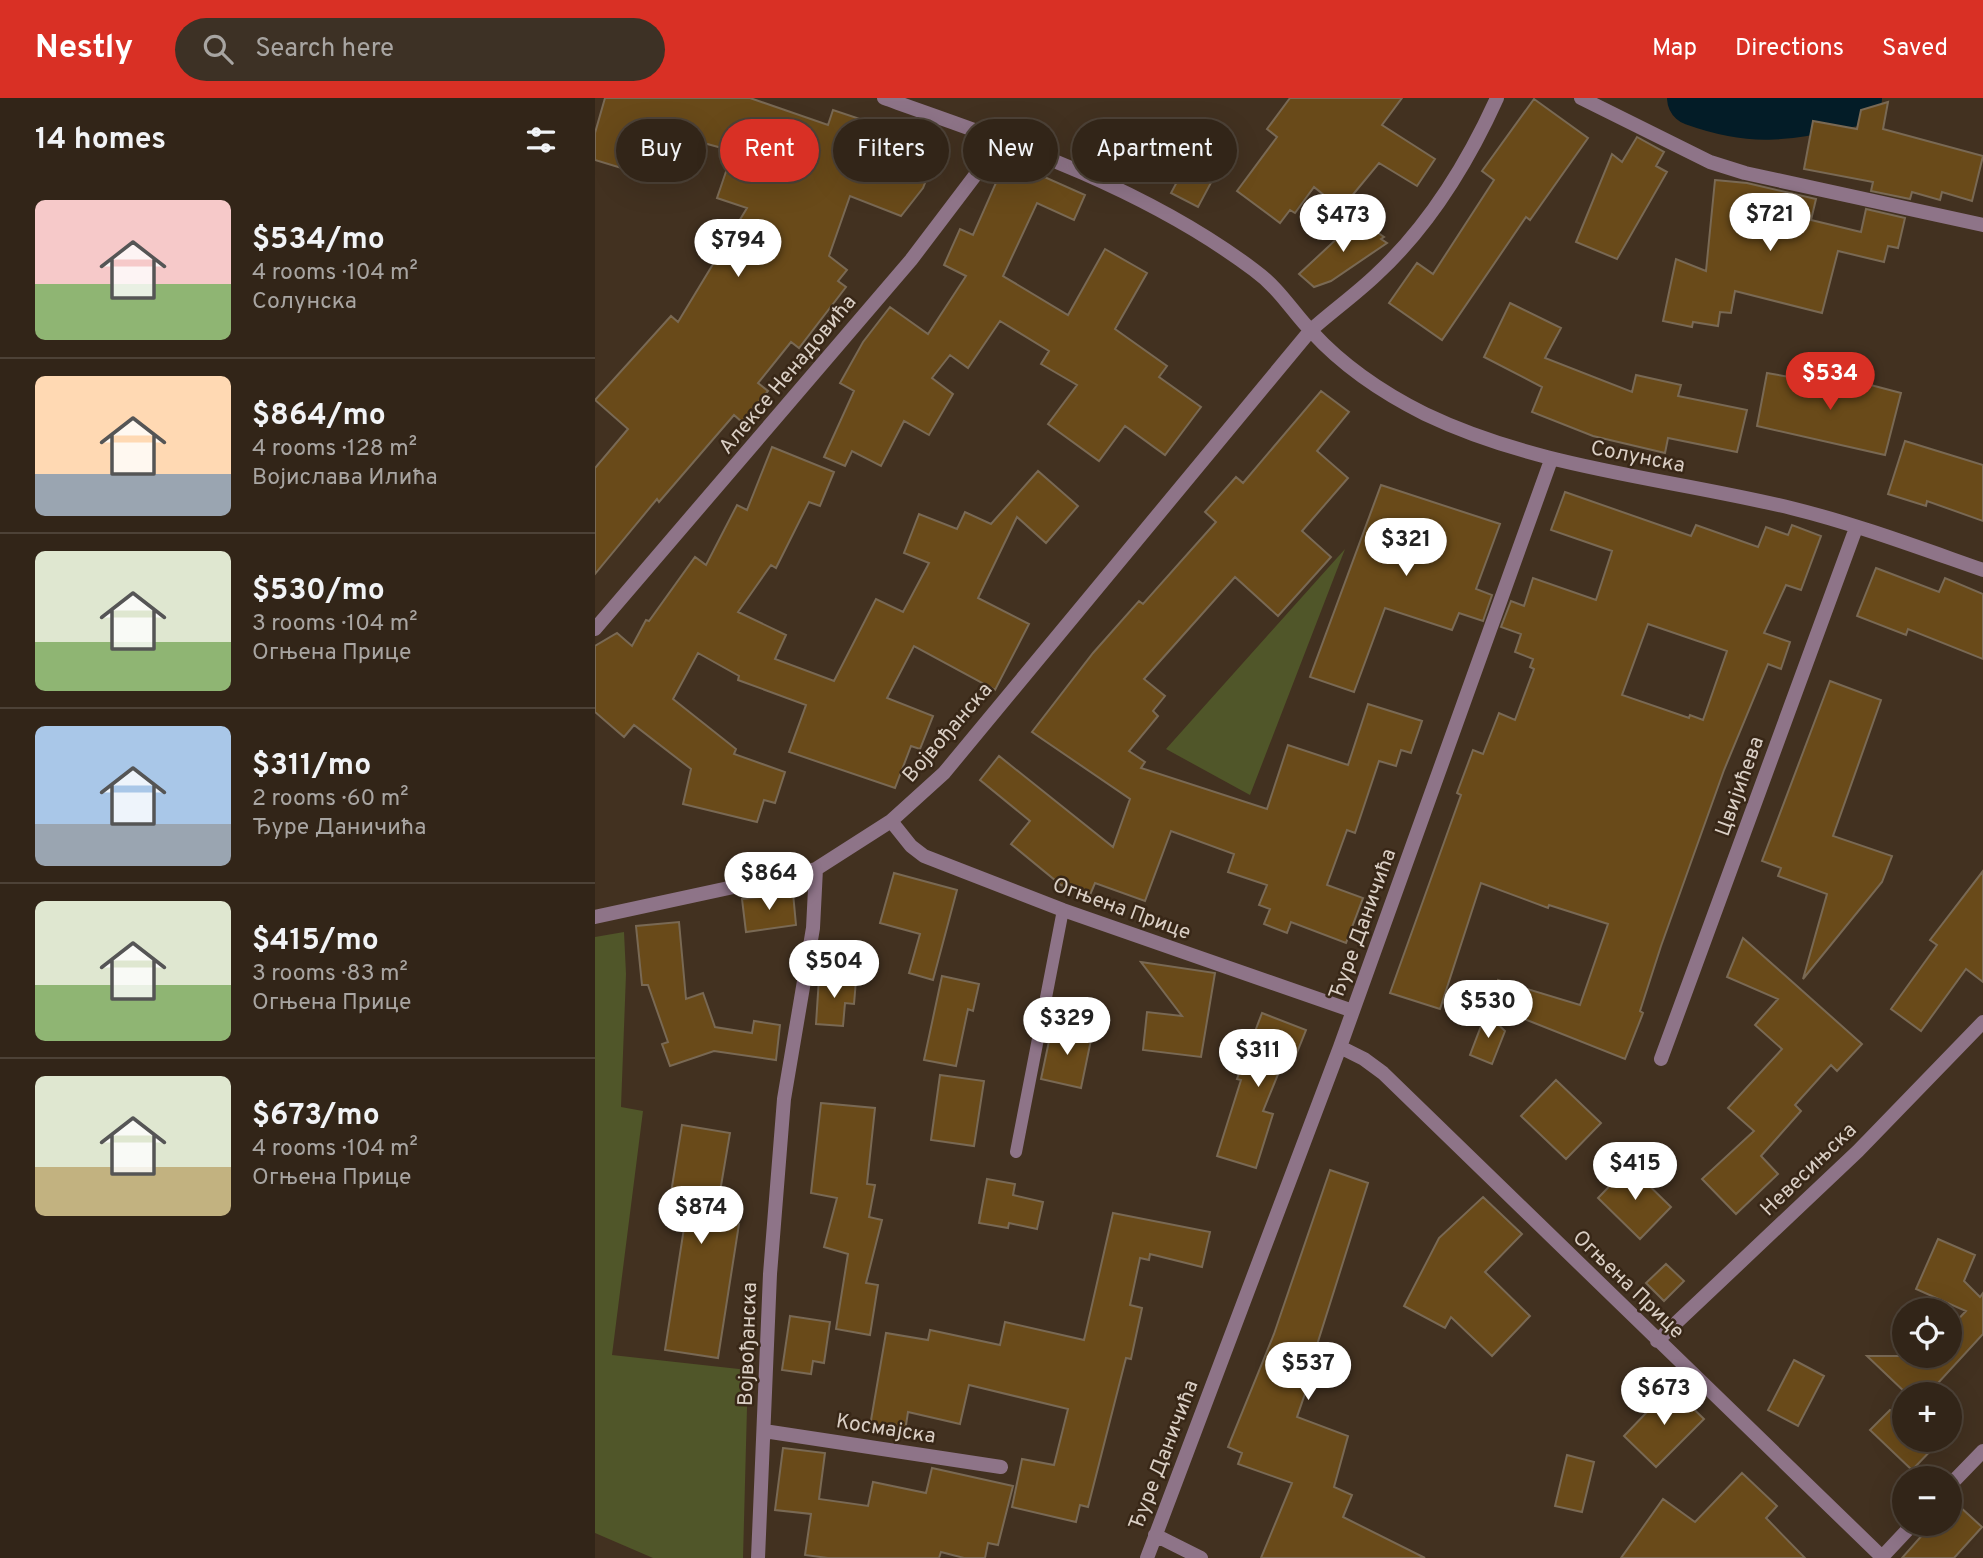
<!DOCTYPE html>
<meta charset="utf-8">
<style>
:root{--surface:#322518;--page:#3d3125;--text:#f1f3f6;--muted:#a8a5a2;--line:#4d4237;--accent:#d93025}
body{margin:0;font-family:Overpass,sans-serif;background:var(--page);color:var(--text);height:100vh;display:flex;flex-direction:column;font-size:26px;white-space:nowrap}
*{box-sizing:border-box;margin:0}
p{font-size:23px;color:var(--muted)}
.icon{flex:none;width:38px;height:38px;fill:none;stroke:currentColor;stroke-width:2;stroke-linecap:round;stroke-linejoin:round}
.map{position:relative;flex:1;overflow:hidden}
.sheet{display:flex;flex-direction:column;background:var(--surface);width:595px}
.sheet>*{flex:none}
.top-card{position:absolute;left:21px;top:21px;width:665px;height:63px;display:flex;gap:14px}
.tools{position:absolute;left:1297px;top:1200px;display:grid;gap:14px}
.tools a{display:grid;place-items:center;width:70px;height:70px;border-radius:50%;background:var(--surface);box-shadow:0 7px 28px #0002,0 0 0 2px var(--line);font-size:35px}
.price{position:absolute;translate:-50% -60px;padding:0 16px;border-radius:24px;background:#fff;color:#222;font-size:23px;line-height:46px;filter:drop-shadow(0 2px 4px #0008)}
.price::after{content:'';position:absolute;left:50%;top:42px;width:21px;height:16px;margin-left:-10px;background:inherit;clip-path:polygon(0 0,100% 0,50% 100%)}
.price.selected{background:var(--accent);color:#fff}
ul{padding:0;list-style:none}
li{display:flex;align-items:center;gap:21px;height:175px;padding:0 35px}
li+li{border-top:2px solid var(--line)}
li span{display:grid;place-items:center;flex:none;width:196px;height:140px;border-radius:10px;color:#555}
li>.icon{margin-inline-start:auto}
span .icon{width:84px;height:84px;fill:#fffc;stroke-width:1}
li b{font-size:30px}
h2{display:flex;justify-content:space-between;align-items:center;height:84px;padding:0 35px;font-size:30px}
.tag{padding:0 24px;border-radius:32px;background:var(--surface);box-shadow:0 7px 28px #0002,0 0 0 2px var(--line);font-size:24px;line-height:63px}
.tag.selected{background:var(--accent);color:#fff}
header{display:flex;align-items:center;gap:42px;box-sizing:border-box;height:98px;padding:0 35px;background:var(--accent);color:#fff}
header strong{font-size:33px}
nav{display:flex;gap:38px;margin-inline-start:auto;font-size:24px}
.search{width:490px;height:63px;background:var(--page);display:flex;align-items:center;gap:18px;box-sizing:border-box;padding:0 24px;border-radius:38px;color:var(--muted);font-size:26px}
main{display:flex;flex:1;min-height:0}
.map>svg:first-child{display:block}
.green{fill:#505629}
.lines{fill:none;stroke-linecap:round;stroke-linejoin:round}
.river{stroke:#031c27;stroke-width:56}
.building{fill:#694a19;stroke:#796954;stroke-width:2;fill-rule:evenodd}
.service{stroke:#8e7488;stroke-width:12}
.minor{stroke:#8e7488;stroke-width:14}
.labels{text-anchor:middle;stroke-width:5;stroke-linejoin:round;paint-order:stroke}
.street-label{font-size:21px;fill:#dacfc5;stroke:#382717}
</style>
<header>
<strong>Nestly</strong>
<div class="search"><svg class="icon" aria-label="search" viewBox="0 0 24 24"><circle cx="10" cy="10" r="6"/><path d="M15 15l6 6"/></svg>Search here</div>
<nav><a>Map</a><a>Directions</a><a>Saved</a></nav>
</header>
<main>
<section class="sheet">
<h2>14 homes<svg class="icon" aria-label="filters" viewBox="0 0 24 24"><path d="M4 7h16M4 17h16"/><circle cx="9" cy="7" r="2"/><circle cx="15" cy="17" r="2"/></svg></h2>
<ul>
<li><span style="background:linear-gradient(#f6c9c9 60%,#8fb573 0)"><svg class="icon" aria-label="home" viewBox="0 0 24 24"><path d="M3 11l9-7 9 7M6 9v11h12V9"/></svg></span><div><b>$534/mo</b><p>4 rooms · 104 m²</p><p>Солунска</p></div></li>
<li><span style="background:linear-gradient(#ffd9b3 70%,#9aa5b1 0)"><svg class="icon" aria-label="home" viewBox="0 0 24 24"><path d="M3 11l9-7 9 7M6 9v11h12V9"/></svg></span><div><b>$864/mo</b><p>4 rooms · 128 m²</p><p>Војислава Илића</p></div></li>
<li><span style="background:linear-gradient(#dfe7d0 65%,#8fb573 0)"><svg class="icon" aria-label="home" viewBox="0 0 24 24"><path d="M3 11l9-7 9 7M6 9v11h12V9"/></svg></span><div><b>$530/mo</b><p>3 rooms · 104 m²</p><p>Огњена Прице</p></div></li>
<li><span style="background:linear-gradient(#a9c7e8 70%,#9aa5b1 0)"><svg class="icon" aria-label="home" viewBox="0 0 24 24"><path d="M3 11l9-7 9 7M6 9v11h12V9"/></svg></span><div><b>$311/mo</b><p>2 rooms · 60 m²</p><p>Ђуре Даничића</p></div></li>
<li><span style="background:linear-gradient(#dfe7d0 60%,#8fb573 0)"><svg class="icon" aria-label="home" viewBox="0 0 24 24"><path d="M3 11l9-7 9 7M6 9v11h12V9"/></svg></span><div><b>$415/mo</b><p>3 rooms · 83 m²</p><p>Огњена Прице</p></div></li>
<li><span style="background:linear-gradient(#dfe7d0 65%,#c2b280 0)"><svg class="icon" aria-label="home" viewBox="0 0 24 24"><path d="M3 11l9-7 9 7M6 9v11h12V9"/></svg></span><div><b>$673/mo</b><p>4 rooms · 104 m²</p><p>Огњена Прице</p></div></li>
</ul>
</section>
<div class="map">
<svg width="1388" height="1460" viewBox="0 0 1388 1460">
<rect width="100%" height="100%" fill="#423120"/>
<path class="green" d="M750,451l-95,246 -84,-46z
M29,834l2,42 -5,133 22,4 -31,244 136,15 -5,188h-90l-58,-25v-596z"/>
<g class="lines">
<path class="river" d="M1100,0c64,23 95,13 159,0"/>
</g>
<path class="building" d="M10,0h145l78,27 5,-15 48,16 -2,4 58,22 -14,36 -22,28 -51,-20 -21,60 18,14 -9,11 8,6 -47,61 -8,-6 -33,41 10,8 -26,31 -8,-7 -75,87 -2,-3 -62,75v-106l33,-39 -33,-29 76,-84 7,6 69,-114 -30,-10 16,-47 -92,-25 -13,44 -33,-10v-27z
M695,0h112l-20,27 53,34 -18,27 -38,-23 -38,46 -27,-22 -19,26 -5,-3 -10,13 -43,-32 40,-54 -10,-8z
M939,1l54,39 -58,82 -4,-3 -84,123 -53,-37 28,-40 16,11 61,-94 -12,-9z
M1293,4l-5,27 100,27 -11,45 -30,-9 -2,8 -28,-8 -2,7 -39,-8 2,-9 -69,-13 9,-48 44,8 4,-19z
M1042,39l27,15 -8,14 11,6 -50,87 -41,-17 36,-88 10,8z
M599,52l27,14 -23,43 -27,-14z
M411,62l79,35 -11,25 -37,-17 -34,73 65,39 37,-66 42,24 -32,56 52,37 -8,11 42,30 -36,48 -40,-29 -26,35 -51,-37 29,-39 -36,-21 8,-13 -49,-30 -32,47 -18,-13 -18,23 21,16 -24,41 -25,-14 -23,45 -29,-15 -7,15 -21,-9 30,-66 -14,-8 23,-41 27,-35 38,27 38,-58 -22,-11 16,-36 13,6z
M1120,82l32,3 69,16 -5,21 50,12 5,-23 39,9 -7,30 -10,-2 -4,16 -46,-11 -16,62 -87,-22 -4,22 -11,-1 -2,14 -25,-4 -1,5 -29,-6 13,-62 30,12z
M763,121l26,18 -3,2 6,4 -56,38 -17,6 -15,-13z
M915,205l51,25 -16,30 87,34 4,-17 45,10 -3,11 69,14 -10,42 -69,-14 -3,15 -72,-17 -61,-24 10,-25 -58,-30z
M1172,275l79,14 2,-8 53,14 -16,62 -128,-29z
M726,293l28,21 -32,39 31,27 -46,53 29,26 -53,59 -43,-39 -91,102 21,17 -12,15 5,5 -29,35 16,11 -4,6 126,41 21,-64 60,20 20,-61 54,17 -11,32 -10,-3 -5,16 -17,-5 -24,72 -8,-3 -20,55 36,13 -17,45 -55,-21 -4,11 -23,-9 6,-15 -11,-4 8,-20 -39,-13 6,-18 -63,-23 -26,70 -50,-18 -5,12 -29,-10 -50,-41 19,-23 -50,-41 19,-24 114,91 17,-48 -98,-67 61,-79 46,-52 4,3 73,-82 -11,-10 31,-35 7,6z
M1310,343l78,24v56l-56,-20 -1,5 -38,-12z
M177,349l62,25 -14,34 -11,-4 -33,66 -5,-3 -33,47 48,23 -11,24 59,22 42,-82 27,13 26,-49 -25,-10 15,-39 38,15 8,-17 26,12 47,-53 40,35 -32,37 -29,-26 -39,81 51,26 -34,66 -81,-44 -27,52 46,18 -13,33 -9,-3 -16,42 -106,-36 17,-47 -68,-25 1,-4 -41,-23 -25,46 63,50 -2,5 51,18 -10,31 -11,-3 -7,22 -74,-18 8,-35 -57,-44 -10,12 -29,-25v-66l22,-13 15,13 14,-26 3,1 46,-64 11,8 31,-60 10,5z
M786,387l119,39 -24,65 16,6 -9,26 -24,-8 -7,17 -67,-22 -31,84 -44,-15z
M970,394l126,44 5,-11 62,22 8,-20 22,8 4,-10 29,11 -20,54 -15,-5 -22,48 26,9 -9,27 -13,-5 -44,106 -63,176 -21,65 3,2 -18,46 -136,-54 9,-25 82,25 28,-81 -59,-19 -1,3 -67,-25 -41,126 -50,-16 71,-198 -4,-2 16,-43 10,4 16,-41 16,7 19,-51 -4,-2 3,-8 -18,-7 6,-18 -20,-7 10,-26 13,5 9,-28 63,22 16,-49 -61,-21zM1053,526l79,27 -24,69 -13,-5 -1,3 -67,-23z
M1281,470l63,24 6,-14 38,16v65l-75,-30 -2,6 -49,-19z
M1235,583l51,19 -48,136 59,20 -10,26 -79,97 24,-85 -49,-18 3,-8 -19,-7z
M1388,773v111l-17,-13 -45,62 -30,-22 46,-64 -7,-5z
M299,775l63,17 -24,90 -24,-7 11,-39 -40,-11z
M198,795l3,32 -50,7 -4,-33z
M84,824l7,77 17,-6 12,34 37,6 2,-12 26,4 -4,35 -62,-9 -44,15 -8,-22 6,-2 -20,-57h-6l-6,-59z
M1148,840l119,106 -25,27 -6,-6 -36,40 6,6 -40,45 17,18 -42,40 -34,-35 52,-48 -26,-23 54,-59 -27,-24 23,-26 -51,-22z
M546,864l74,11 -14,84 -58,-7 4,-38 35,4z
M347,878l37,8 -6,27 -5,-2 -12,57 -32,-6z
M224,880l37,2 -2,24 -9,-1 -2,23 -27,-2z
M667,915l44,17 -14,35 -9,-3 -20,49 10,3 -17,54 -39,-12 24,-76 -4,-1z
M891,915l19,18 -13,33 -22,-9z
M457,929l40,8 -11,53 -40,-9z
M345,977l44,6 -10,65 -43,-6z
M961,982l45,43 -35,36 -45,-43z
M226,1005l54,5 -8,76 8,1 -6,32 13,3 -16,63 12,2 -8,50 -34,-6 12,-75 -24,-7 13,-49 -26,-5z
M87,1027l48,8 -15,88 24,3 -21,134 -53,-8 24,-154 -18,-3z
M1034,1068l42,41 -31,32 -42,-41z
M735,1072l38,13 -52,165 4,2 -23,67 51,19 -14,51 18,8 -9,22 82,41h-164l31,-75 -54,-19 4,-11 -14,-6 46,-113z
M392,1081l28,5 -2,11 30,7 -6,27 -28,-6 -1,5 -29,-5z
M888,1099l39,37 -37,38 45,44 -38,40 -41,-39 -6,11 -41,-22 35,-68z
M518,1115l97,19 -8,35 -52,-13 -1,6 -9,-2 -10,47 12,3 -11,51 -5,-1 -38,149 -8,-2 -4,17 -64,-15 10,-48 32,6 14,-56 -99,-24 -9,39 -52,-12 -4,26 -35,-6 17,-99 42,7 2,-10 70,15 5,-23 79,18z
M1343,1141l37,16 -11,26 16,16 3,-4v41l-56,61h-19l-41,-39h82v-27l17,-18 -50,-22z
M1071,1166l18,17 -20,20 -18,-18z
M195,1218l40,6 -6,41 -11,-2 -2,13 -29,-4z
M1199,1262l30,16 -26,50 -30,-16z
M1076,1289l33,32 -48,48 -32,-31z
M1295,1312l14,7v23h37l-29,30 -42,-40z
M188,1350l42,5 -6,46 49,7 5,-24 53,11 6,-25 81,18 -15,59 -10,-2 -3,15h-21l-23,-6 -2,6h-111l-23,-3 6,-41 -36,-4z
M972,1357l27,7 -12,50 -27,-6z
M1147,1375l35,33 -11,12 39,40h-184l42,-59 32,23z
M1363,1407l24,22 -28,31h-52l30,-34h17v-9z"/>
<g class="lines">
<path class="service" d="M421,1054l47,-242"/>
<path class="minor" d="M289,0c128,45 261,90 370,172 26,19 37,40 58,62 32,35 71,61 113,82 115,55 243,64 366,94 65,16 129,40 192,62
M986,0l129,64 35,11 238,52
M0,531l316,-369 91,-120
M296,723l20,25 13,10 139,54 290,101
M0,819l221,-48 75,-48 53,-48 366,-442c21,-19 45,-36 66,-56 52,-48 92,-113 121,-177
M745,949l24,12 19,14 500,485
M1066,961l195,-531
M1062,1243l201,-190 125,-129
M169,1333l237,36
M1354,1388l34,-35
M560,1437l46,23
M1287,1459l31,-33
M163,1460l12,-284 14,-175 29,-171 3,-59
M552,1460l193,-511 211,-587"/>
</g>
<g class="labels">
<g class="street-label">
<text transform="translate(192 276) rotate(-50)" y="7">Алексе Ненадовића</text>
<text transform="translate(1043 358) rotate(11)" y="7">Солунска</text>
<text transform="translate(352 634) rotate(-49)" y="7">Војвођанска</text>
<text transform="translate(1144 688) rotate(-70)" y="7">Цвијићева</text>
<text transform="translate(527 810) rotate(20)" y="7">Огњена Прице</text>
<text transform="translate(767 826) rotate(-70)" y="7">Ђуре Даничића</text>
<text transform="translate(1213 1071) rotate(-44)" y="7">Невесињска</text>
<text transform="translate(1034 1186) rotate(44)" y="7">Огњена Прице</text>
<text transform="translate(152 1246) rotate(-88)" y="7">Војвођанска</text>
<text transform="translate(291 1330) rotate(9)" y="7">Космајска</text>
<text transform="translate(568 1357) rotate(-69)" y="7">Ђуре Даничића</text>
</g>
</g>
</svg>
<div class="tools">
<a><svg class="icon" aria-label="locate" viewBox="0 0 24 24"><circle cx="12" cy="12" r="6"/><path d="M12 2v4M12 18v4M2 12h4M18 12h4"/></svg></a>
<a>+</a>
<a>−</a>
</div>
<b class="price" style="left:1175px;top:155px">$721</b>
<b class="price" style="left:748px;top:156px">$473</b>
<b class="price" style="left:143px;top:181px">$794</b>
<b class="price selected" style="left:1235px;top:314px">$534</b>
<b class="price" style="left:811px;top:480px">$321</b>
<b class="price" style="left:174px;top:814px">$864</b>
<b class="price" style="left:239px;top:902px">$504</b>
<b class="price" style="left:893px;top:942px">$530</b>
<b class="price" style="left:472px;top:959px">$329</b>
<b class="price" style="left:663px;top:991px">$311</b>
<b class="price" style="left:1040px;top:1104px">$415</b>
<b class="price" style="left:106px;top:1148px">$874</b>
<b class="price" style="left:713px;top:1304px">$537</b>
<b class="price" style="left:1069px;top:1329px">$673</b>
<div class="top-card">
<a class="tag">Buy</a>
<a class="tag selected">Rent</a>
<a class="tag">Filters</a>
<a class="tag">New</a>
<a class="tag">Apartment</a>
</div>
</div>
</main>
